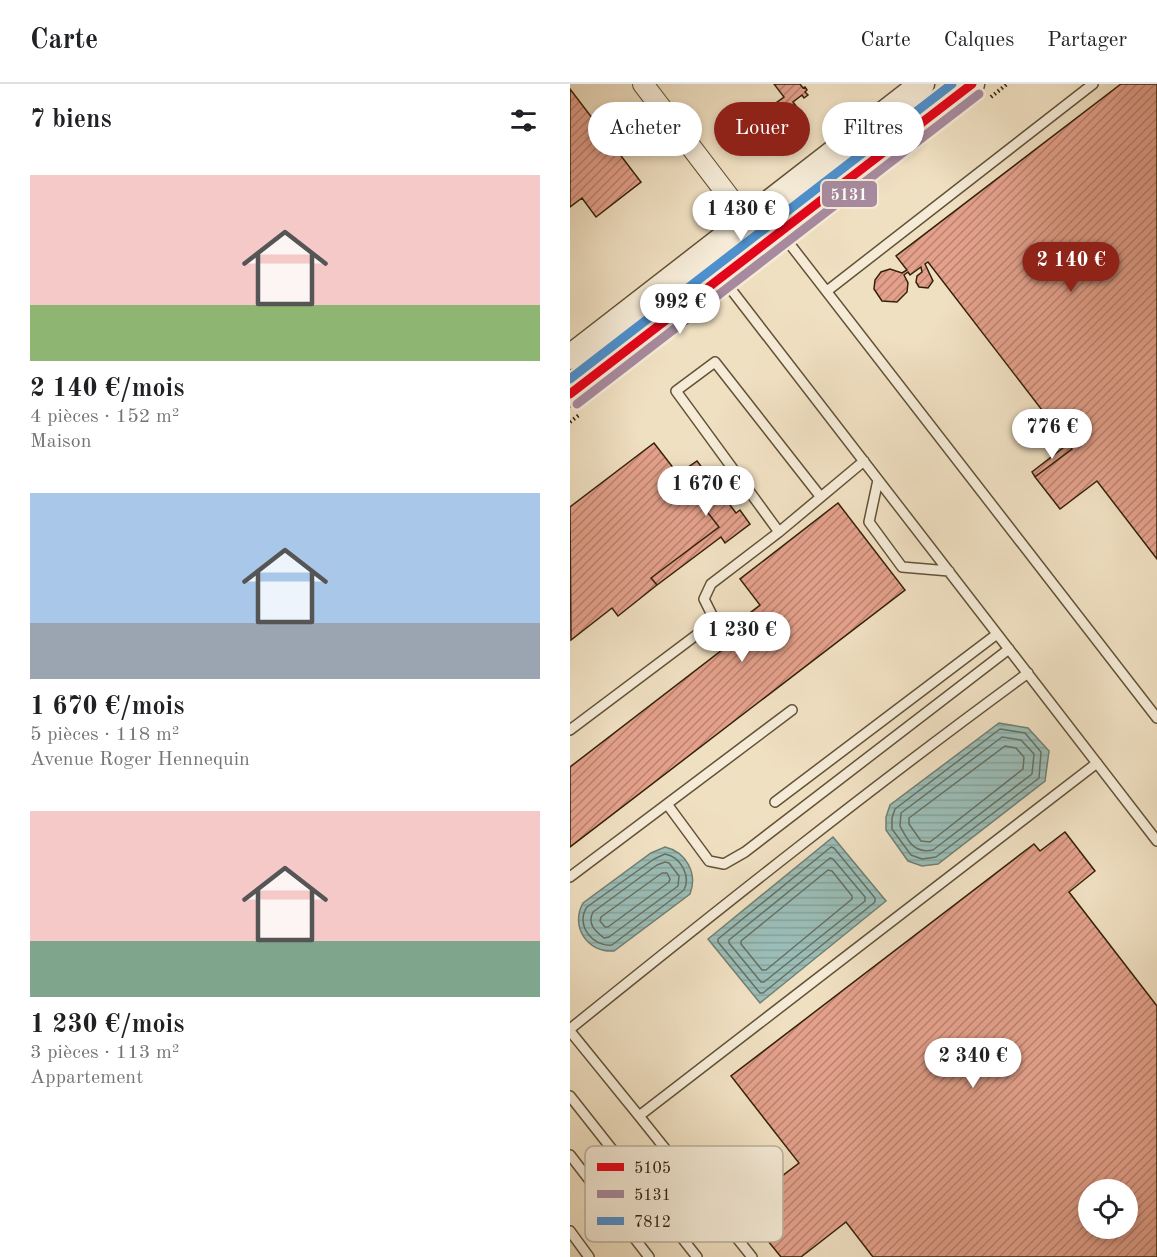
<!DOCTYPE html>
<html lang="fr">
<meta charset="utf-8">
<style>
:root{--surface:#fff;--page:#f2f2f2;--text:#202124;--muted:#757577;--line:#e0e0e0;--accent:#8f2418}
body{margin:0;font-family:"Old Standard TT",serif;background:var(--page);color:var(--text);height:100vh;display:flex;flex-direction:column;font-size:22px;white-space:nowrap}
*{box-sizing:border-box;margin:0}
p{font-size:20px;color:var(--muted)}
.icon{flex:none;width:33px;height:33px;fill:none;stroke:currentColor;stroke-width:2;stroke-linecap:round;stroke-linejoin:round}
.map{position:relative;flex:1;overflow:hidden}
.sheet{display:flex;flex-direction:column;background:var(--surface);width:570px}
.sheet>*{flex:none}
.top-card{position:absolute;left:18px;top:18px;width:478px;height:54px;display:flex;gap:12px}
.tools{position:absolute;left:508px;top:1095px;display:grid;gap:12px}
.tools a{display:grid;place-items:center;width:60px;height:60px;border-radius:50%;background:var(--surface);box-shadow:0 3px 9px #0003;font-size:30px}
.price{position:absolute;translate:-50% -51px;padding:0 14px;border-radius:21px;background:#fff;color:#222;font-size:20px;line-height:39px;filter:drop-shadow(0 2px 3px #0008)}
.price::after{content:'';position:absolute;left:50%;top:36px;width:18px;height:14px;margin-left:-9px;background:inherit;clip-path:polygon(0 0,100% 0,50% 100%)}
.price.on{background:var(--accent);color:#fff}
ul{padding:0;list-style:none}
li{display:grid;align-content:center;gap:12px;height:318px;padding:0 30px}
li span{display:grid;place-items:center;height:186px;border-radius:0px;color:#555}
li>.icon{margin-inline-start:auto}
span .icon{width:108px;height:108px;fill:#fffc;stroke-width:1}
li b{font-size:26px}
h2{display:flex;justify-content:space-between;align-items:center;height:72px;padding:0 30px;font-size:26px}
.pill{padding:0 21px;border-radius:27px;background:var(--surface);box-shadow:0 3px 9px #0003;font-size:21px;line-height:54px}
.pill.on{background:var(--accent);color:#fff}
header{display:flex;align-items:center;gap:36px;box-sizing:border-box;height:84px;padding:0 30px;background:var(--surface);border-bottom:2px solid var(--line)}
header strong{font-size:28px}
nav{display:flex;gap:33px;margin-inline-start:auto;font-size:21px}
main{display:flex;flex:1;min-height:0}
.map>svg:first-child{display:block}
.water{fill:url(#water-rules);stroke:#717f71;stroke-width:1.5}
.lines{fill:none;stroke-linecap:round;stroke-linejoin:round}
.shore{stroke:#677060;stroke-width:1.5}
.building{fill:url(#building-hatch);stroke:#332209;stroke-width:1.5;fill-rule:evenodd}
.service-casing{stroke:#625237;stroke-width:12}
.minor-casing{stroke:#625237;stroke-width:22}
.tertiary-casing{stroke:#625237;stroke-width:27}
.path{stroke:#332209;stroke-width:4;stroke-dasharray:1.5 3;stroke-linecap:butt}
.service{stroke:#f5ebd7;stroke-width:9}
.minor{stroke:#f5ebd7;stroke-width:20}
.tertiary{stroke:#f5ebd7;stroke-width:24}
.bus-1-casing{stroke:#f5ebd7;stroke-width:14}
.bus-2-casing{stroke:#f5ebd7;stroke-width:14}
.bus-3-casing{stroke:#f5ebd7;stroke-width:14}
.bus-1{stroke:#e3051b;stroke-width:9}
.bus-2{stroke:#a78a9e;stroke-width:9}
.bus-3{stroke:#4d90cd;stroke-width:9}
.key{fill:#f5ebd7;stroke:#bbaf99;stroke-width:1.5}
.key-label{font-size:16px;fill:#332209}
.line-badge{stroke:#f5ebd7;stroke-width:2}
.badge-label{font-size:16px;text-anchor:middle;font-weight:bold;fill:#fff}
</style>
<header>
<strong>Carte</strong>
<nav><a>Carte</a><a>Calques</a><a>Partager</a></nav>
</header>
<main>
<section class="sheet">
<h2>7 biens<svg class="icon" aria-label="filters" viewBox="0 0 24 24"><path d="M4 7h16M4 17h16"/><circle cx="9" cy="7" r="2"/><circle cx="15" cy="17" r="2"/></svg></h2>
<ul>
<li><span style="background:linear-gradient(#f6c9c9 70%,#8fb573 0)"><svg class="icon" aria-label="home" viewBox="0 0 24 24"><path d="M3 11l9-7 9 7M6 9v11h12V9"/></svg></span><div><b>2 140 €/mois</b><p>4 pièces · 152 m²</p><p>Maison</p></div></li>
<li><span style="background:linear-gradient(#a9c7e8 70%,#9aa5b1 0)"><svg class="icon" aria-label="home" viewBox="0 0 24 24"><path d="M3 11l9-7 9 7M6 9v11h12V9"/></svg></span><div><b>1 670 €/mois</b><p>5 pièces · 118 m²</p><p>Avenue Roger Hennequin</p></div></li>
<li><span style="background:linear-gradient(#f6c9c9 70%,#7fa58c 0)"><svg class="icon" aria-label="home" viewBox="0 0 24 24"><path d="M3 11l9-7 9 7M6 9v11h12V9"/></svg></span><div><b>1 230 €/mois</b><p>3 pièces · 113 m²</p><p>Appartement</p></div></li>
</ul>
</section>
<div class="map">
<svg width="587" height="1173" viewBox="0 0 587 1173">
<defs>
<pattern id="water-rules" width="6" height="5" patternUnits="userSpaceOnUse" patternTransform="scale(1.5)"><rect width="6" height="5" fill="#9bbdb7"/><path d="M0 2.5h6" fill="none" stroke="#86a29c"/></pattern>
<pattern id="building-hatch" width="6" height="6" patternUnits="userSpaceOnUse" patternTransform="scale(1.5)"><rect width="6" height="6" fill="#e4a08b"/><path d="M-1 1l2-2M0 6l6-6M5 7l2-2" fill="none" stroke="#b98270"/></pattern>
</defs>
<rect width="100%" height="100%" fill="#f0e0c2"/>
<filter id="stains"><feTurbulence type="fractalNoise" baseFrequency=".00333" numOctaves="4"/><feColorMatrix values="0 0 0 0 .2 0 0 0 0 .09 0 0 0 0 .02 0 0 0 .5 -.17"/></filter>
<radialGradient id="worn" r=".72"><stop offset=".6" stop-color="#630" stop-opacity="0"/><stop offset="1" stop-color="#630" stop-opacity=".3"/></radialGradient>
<path class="water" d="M429,639l29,5 21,23 -4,30 -107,83 -16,2 -14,-5 -22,-31v-13l4,-12z
M263,753l53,64 -126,102 -52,-64z
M95,763c21,5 33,26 25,47l-76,57c-27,2 -44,-25 -31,-48l68,-50z"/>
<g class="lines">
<path class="shore" d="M430,645l25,4 16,19 -2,26 -103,79 -14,2 -11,-4 -19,-26v-11l3,-9z
M432,653l19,3 13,14 -2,20 -99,76c-19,4 -25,-9 -33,-24l1,-13z
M435,662l11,2 8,9 -1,12 -93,73 -9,-1 -12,-17v-6z
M261,763l3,1 41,50v4l-112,91h-3l-42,-51v-3z
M95,770c16,3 26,22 19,36l-72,55c-20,2 -37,-21 -25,-38l67,-48z
M260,774l3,1 32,38v4l-101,81h-3l-32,-39v-3z
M95,778l4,1 10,13 -1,10 -69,51 -5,1c-9,-7 -17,-14 -11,-26l64,-47z
M258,786l4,1 20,25v3l-86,71h-4l-21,-26v-3z
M92,789h5l3,6 -1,3 -61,45h-3l-5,-6 1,-4z"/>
</g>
<path class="building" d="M204,0h26l3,4 2,-1 2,3 -2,2 3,3 -4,3 -2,-3 -9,7 9,12 -32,24 -13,-17 14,-10 -2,-3 15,-11z
M551,0h36v475l-60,-78 -37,28 -25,-32 37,-28 -144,-187 -3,2 8,17 -5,7 -9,-1 -3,-5 1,-6 5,-4 -1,-5 -11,8 -2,-3 -4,3 4,8 -1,9 -10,10 -15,-1 -8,-12 1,-9 6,-8 9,-3 12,4 5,-3 -11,-14z
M0,5l71,93 -45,35 -14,-19 -12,9z
M84,359l65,84 -68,51 6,7 -39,31 -6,-8 -41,32 -1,-133z
M498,360l4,5 -37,28 -3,-5z
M127,377l39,52 4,-3 10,14 -25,19 -4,-6 -64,48 -6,-7 68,-51 -41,-53z
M268,419l67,87 -335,257v-80l174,-134 -7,-10 23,-18 -20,-26z
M495,748l30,39 -26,21 88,114v251h-284l-27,-35 -45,35h-20l-17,-21 -7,5 -7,-9 -4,2 -15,-19 68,-52 -68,-87 303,-232 6,7zM519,1106h39v38h-39z"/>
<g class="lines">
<defs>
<path id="service" d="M212,150l375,484
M153,195l434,562
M257,207l266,-207
M308,396l-9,42 33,45 47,4
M250,412l-105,-134 -39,29 103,141 85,-71
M0,646l145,-109 -11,-22 7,-15 68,-52
M205,718l222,-168
M97,720l125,-94
M0,793l97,-73 42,57 15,3 21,-12 264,-203
M0,945c150,-121 302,-242 458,-356
M0,947l69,85
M0,1012l127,161
M0,1071l79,102
M0,1147l19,26
M182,1173l-113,-141 458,-353"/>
<path id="minor" d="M73,0l122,160"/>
<path id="tertiary" d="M0,273l352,-273
M0,310l402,-310"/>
</defs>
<use href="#service" class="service-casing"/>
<use href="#minor" class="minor-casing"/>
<use href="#tertiary" class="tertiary-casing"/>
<path class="path" d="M421,13l16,-13
M0,338l9,-7"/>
<use href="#service" class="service"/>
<use href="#minor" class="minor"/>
<use href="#tertiary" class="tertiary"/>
<defs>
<path id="bus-1" d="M0,310l402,-310"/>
<path id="bus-2" d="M7,320l402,-310"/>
<path id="bus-3" d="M0,295l382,-295"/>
</defs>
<use href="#bus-1" class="bus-1-casing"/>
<use href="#bus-2" class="bus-2-casing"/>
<use href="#bus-3" class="bus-3-casing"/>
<use href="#bus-1" class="bus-1"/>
<use href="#bus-2" class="bus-2"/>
<use href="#bus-3" class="bus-3"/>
</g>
<rect x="15" y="1062" width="198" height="96" rx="9" class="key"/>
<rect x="27" y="1079" width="27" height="8" fill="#e3051b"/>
<rect x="27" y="1106" width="27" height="8" fill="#a78a9e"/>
<rect x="27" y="1133" width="27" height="8" fill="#4d90cd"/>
<g class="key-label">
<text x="64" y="1089">5105</text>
<text x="64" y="1116">5131</text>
<text x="64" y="1143">7812</text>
</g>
<rect class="line-badge" x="251" y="96" width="57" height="28" rx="6" fill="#a78a9e"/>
<g class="badge-label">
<text x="279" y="116">5131</text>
</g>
<rect width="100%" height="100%" filter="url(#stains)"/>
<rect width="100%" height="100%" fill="url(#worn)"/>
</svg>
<div class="tools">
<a><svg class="icon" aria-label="locate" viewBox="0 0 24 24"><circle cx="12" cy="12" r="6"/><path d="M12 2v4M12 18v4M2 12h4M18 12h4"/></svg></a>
</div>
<b class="price" style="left:171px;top:158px">1 430 €</b>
<b class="price on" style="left:501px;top:209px">2 140 €</b>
<b class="price" style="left:110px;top:251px">992 €</b>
<b class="price" style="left:482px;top:376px">776 €</b>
<b class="price" style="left:136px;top:433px">1 670 €</b>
<b class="price" style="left:172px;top:579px">1 230 €</b>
<b class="price" style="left:403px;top:1005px">2 340 €</b>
<div class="top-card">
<a class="pill">Acheter</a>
<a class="pill on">Louer</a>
<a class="pill">Filtres</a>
</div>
</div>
</main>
